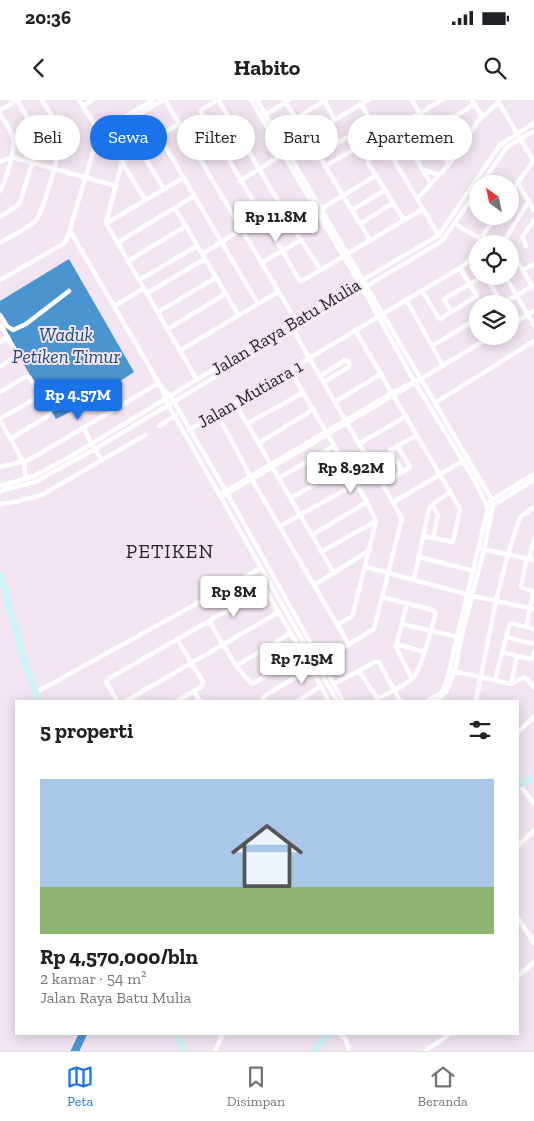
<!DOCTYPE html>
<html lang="id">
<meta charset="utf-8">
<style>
:root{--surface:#fff;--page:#f2f2f2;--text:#202124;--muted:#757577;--line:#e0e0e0;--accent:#1a73e8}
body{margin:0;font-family:"Zilla Slab",serif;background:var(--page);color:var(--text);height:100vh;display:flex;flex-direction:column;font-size:19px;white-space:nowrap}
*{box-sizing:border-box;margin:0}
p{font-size:16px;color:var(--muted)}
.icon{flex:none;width:28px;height:28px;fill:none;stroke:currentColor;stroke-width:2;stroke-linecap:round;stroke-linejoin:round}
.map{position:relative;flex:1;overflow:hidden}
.details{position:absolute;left:15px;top:600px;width:504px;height:335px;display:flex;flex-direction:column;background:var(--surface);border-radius:0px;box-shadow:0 2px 12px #0003}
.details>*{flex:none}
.hud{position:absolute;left:15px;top:15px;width:505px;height:45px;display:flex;gap:10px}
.needle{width:32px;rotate:327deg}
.fabs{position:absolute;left:469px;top:75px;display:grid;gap:10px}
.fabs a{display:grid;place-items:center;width:50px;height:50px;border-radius:50%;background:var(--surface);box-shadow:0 2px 12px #0003;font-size:25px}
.price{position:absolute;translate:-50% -42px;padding:0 11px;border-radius:5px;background:#fff;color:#222;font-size:16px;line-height:32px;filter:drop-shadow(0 1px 2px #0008)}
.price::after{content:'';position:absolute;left:50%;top:30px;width:15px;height:11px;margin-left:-8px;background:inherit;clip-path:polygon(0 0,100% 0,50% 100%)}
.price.on{background:var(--accent);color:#fff}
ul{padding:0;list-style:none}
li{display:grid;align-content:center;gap:10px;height:265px;padding:0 25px}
li span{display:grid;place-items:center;height:155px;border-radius:0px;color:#555}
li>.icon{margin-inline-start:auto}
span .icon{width:90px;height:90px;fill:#fffc;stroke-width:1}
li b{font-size:21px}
h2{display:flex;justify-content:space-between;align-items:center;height:60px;padding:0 25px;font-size:21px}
.tag{padding:0 18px;border-radius:22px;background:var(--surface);box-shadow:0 2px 12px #0003;font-size:18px;line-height:45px}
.tag.on{background:var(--accent);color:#fff}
.status{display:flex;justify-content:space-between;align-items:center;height:35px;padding:0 25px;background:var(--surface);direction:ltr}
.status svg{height:14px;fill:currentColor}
header{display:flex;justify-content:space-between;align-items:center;height:65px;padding:0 25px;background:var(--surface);font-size:22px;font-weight:700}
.tab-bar{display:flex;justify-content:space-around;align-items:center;height:70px;border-top:1px solid var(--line);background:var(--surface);font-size:14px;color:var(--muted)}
.tab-bar a{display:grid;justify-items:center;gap:2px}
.tab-bar .on{color:var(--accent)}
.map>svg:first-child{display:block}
.water{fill:#4b94d2}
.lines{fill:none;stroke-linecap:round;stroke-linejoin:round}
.river{stroke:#4b94d2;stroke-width:8}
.minor{stroke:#fff;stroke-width:4.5}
.secondary{stroke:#cdf2f8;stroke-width:7}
.labels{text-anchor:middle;stroke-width:4;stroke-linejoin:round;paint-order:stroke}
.street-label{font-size:18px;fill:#282327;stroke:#f2e4f1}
.water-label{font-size:19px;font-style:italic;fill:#164c76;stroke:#f2e4f1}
.quarter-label{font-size:20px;letter-spacing:1px;fill:#282327;stroke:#f2e4f1}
</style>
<div class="status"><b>20:36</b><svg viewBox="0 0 49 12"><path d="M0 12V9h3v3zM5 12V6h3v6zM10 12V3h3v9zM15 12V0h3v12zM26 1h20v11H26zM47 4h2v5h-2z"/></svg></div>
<header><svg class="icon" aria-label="back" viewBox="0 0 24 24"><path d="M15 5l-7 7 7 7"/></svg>Habito<svg class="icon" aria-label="search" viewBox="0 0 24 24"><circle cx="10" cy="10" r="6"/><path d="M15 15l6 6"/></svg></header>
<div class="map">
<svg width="534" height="951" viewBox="0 0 534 951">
<rect width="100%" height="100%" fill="#f2e4f1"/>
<path class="water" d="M69,159l65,113 -50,33 -28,14 -33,-56 -23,-46v-16z"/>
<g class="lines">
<path class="river" d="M75,951l8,-17"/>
<path class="minor" d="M165,0l134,226
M251,0l116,196 47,85 60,98 14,29 -42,176 -5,9 -14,8
M257,0l235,400 1,5 -5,3
M284,0l12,18 30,-18
M324,0l11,20
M412,0l8,14
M472,0l10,16
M498,1l36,61
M361,4l78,132
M83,6l10,-6
M0,10l17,-10
M0,14c4,7 11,15 13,24 3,11 -7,42 -13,53
M265,15l24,-15
M179,24l-56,34 -17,65 91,157
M99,32l54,-32
M159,36l99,168
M307,36l63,104
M380,37l62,-37
M422,37l28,26
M98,38l65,-38
M408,45l23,39
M139,48l25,41
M387,49l-18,10 -1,4 36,57
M197,54l40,-24
M318,54l33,-19 5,3 2,9 -33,19
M391,56l84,-52
M0,62l12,-5 104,29
M122,62l23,38
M424,70l15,5
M240,81l43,-27 3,-5 82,-49
M517,82l17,28
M481,84l26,-37 27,-16
M510,94l23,-33
M417,99l33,-36 20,-29 8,-13 21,-19
M175,108l64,108
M321,109l54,-33
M352,110l33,-20
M0,117l17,-11 3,-4 19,-61 -2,-7 -20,-34
M107,123l76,-45
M360,124l33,-21
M455,124l26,15 3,5
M70,131l93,159 7,5 58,100 115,206
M480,140l16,-24
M0,143c10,-6 29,-15 36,-23 7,-7 27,-79 25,-89l-19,-31
M117,143l77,-47
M508,144l-2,-6 23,-37
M526,146l-4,-9 12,-17
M510,148l22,38
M202,154l40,-25
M128,161l58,-35
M261,163l40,-23
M321,170l-20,-30 -82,-139h-3l-14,8 -1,3 99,169h2c40,-24 80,-48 121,-72
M523,170l11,-6
M486,176l16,28
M505,176l29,49
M0,180l63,-36 4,-5 32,-107 -20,-32
M139,180l58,-34
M422,191l17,27 1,1 37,-23 -17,-28
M147,193l58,-34
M406,199l37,67
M502,204l32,-19
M115,206l29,-18
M158,212l57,-34
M451,212l-7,-13 39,-23
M0,215l7,11 6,4 13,-6 43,-33
M0,225l18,30 -18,12
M510,225l24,-14
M168,229l57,-35
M293,230l109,188 -28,111 -57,35
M355,230l105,179 -7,33 -30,-6
M0,242l8,-5
M432,246l46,-28
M181,250l97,-58
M290,270l77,132 9,19 -23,93 -2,3 -14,8
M320,276l25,-16 4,2v5l-25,15
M426,276l66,-40
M163,290l2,9 172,302
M0,292l25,-15h4l21,34 -2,5 -38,23
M335,302l46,-28
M235,303l99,170
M435,303l99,-62
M217,313l33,63 99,169
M0,319l41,-24
M0,320l24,43 2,16
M248,323l55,-30
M159,326l17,-11
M84,328l7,15 11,17
M189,330l271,-162 8,-6 10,-17
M259,343l55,-34
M359,344l47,-28
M0,367l29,-7 130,-77
M403,372l-13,-22 27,-15
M279,378l55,-32
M383,384l27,-17 -13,-22
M0,385h4l30,-9 39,-21 222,-135 144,-85 61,-90 34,-22
M0,393l3,-3 32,-8 60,-33 347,-208 36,-52
M219,393l7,-2 166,-98 34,-17 -205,121
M291,398l55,-32
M490,401l44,-27
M394,402l72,-43
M0,404l19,-3 23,-6 103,-60
M432,405l6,9 -5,24
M280,426l76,-42
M312,435l55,-33
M482,449l52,11
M321,452l55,-31
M419,457l55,14
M527,458l-6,29 13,5
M529,459l5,-21
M366,467l107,29 61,13
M414,479l15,-70 3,-4 18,-13
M314,485l56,-35
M382,497l51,13 3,3c-4,14 -14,53 -22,64 -5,6 -29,19 -37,21l-18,-27 15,-9h5l21,39
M407,503l-11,44 16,32
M402,524l56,13
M526,527l8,-36
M506,537l28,7
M177,539l26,43 -1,4 -8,5 6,10
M397,544l27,8
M502,552l28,7 3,-1 1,-5
M236,566l55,-33
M453,571l58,13 6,-28
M495,580l15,-57 24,6
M334,584l25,-13
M511,584l13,-7 10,10
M35,593l226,-125
M117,601l-11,-19 2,-3 157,-90 38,65 -51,30 -16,-18 -27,-45
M126,601l153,-89
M177,601l17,-10
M263,601v-3l3,-3 45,-27 18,33
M298,601l23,-15
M435,601l11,-9 9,-21 6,-32 23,-89 9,-45 41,-25
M476,601l20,-100 12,-47 12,-37 14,-10
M518,632l16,-15
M519,684l15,20
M518,746l16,-16
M518,818l16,25
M518,876l16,-14
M340,934l6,6 3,11
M215,951l8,-17
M425,951l25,-17"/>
<path class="secondary" d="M0,474l24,85 14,42
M518,685l16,-7
M177,934l7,17
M314,951l15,-17"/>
</g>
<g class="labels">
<g class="street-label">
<text transform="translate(286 227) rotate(-31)" y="6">Jalan Raya Batu Mulia</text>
<text transform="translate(250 294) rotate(-30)" y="6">Jalan Mutiara 1</text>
</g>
<g class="water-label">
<text x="66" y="241">Waduk<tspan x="66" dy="22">Petiken Timur</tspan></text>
</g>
<g class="quarter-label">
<text x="170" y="458">PETIKEN</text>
</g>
</g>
</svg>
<div class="fabs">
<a><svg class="needle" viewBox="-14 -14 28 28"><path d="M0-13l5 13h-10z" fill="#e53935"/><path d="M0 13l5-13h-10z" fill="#757577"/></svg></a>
<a><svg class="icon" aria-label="locate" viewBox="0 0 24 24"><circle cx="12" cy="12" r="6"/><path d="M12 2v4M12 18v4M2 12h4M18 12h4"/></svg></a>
<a><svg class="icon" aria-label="layers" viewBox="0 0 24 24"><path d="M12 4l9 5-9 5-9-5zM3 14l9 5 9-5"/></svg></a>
</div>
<b class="price" style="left:276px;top:143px">Rp 11.8M</b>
<b class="price on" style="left:78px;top:321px">Rp 4.57M</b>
<b class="price" style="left:351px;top:394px">Rp 8.92M</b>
<b class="price" style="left:234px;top:518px">Rp 8M</b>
<b class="price" style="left:302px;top:585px">Rp 7.15M</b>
<div class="hud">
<a class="tag">Beli</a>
<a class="tag on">Sewa</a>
<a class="tag">Filter</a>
<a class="tag">Baru</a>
<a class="tag">Apartemen</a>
</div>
<section class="details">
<h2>5 properti<svg class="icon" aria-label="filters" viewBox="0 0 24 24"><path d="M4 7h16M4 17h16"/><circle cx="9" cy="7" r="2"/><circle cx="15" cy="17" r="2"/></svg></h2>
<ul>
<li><span style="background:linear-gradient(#a9c7e8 70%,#8fb573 0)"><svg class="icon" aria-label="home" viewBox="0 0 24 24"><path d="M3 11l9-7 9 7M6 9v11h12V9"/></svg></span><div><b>Rp 4,570,000/bln</b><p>2 kamar · 54 m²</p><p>Jalan Raya Batu Mulia</p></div></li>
</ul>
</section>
</div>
<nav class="tab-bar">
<a class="on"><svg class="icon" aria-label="map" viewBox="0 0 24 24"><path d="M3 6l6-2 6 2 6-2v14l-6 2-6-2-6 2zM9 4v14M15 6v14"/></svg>Peta</a>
<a><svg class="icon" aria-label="saved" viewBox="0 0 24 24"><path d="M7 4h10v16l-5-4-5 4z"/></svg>Disimpan</a>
<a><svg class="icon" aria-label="home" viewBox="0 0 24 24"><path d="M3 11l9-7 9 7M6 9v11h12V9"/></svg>Beranda</a>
</nav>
